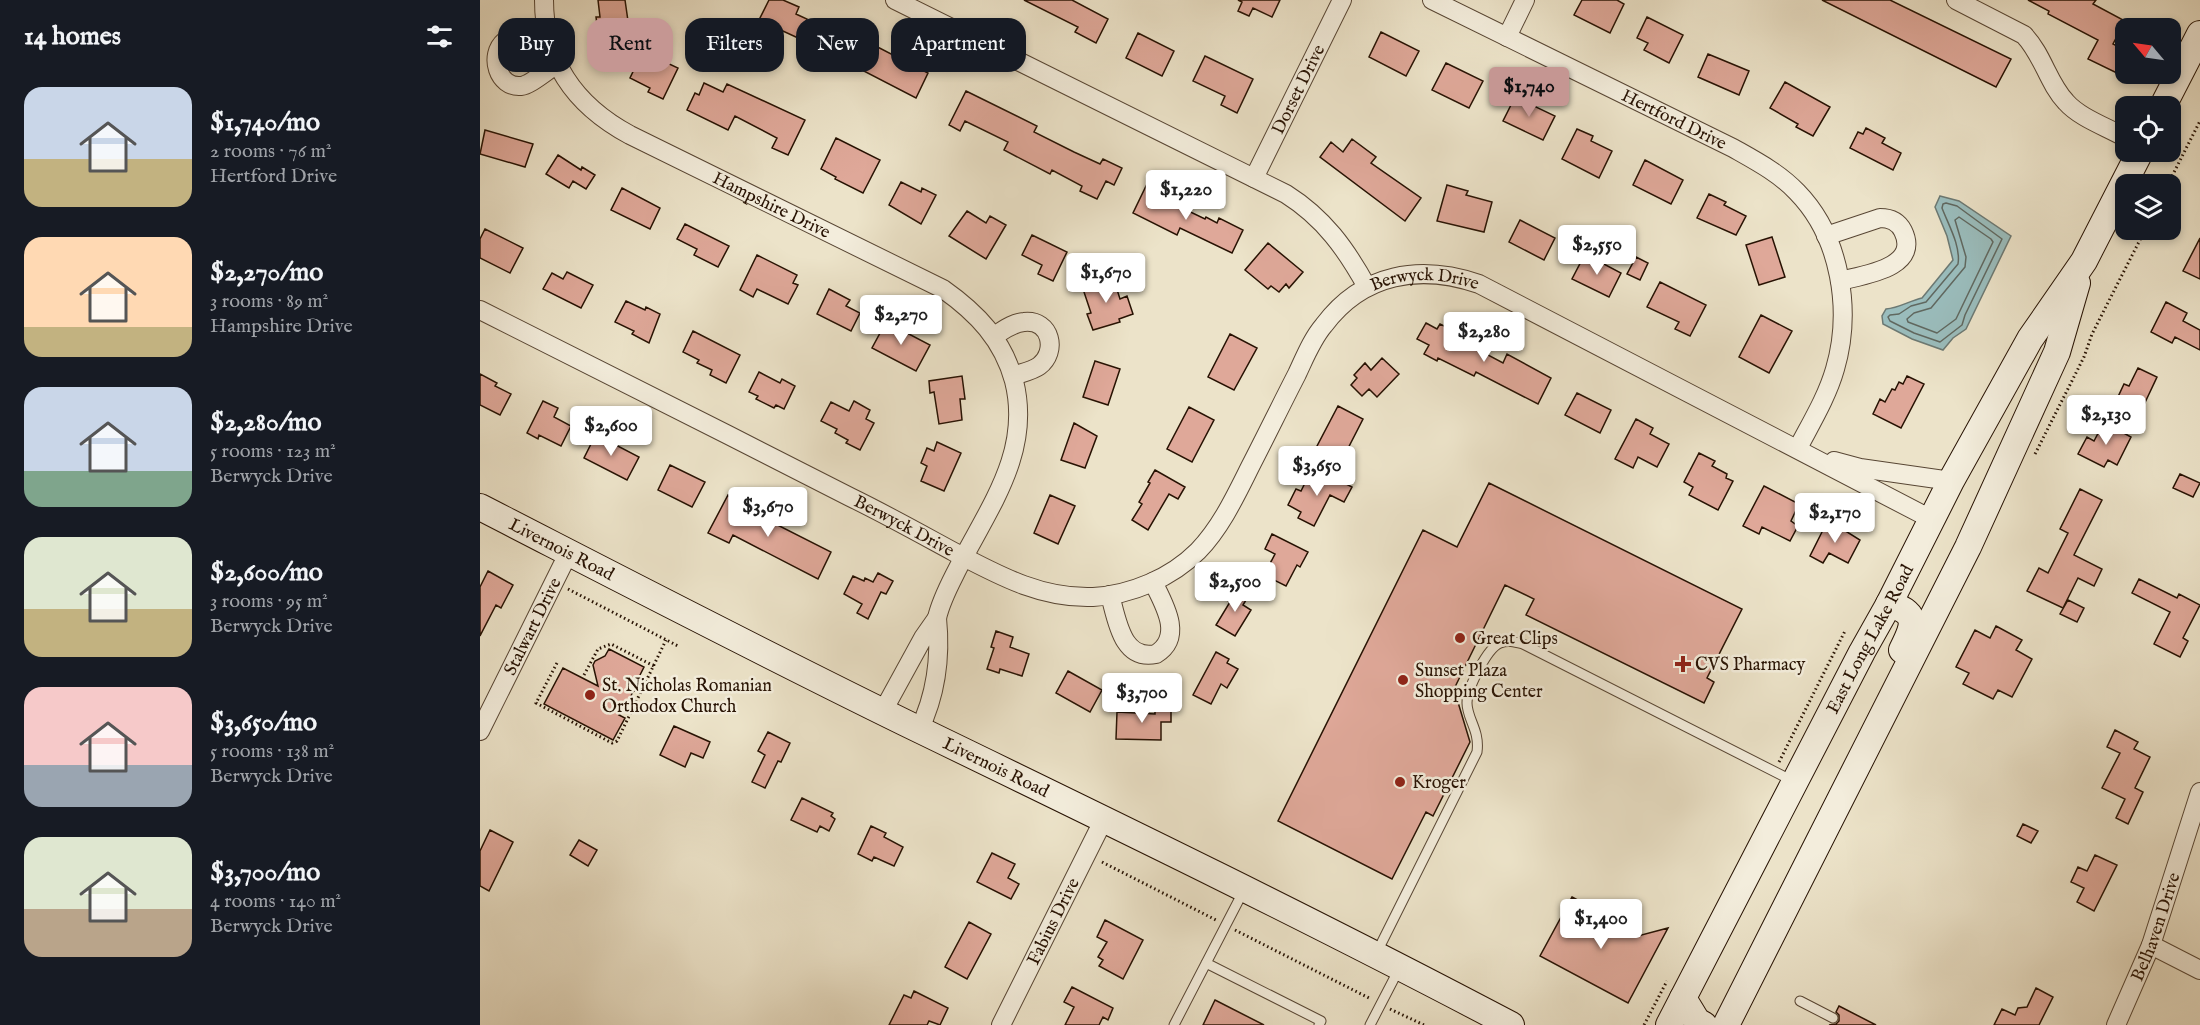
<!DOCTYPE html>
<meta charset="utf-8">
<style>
:root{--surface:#171b24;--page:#20242c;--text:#f1f3f6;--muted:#9ea1a6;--accent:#c59692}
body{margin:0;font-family:"IM FELL English",serif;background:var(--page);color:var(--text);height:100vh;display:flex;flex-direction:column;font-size:22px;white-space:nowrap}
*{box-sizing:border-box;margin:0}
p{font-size:20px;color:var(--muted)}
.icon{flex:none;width:33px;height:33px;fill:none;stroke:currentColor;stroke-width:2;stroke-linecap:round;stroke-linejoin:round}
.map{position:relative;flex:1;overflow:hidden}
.side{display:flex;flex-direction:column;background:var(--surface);width:480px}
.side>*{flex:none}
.banner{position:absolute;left:18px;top:18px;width:570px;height:54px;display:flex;gap:12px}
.needle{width:39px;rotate:299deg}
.controls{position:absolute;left:1635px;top:18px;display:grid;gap:12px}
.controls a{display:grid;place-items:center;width:66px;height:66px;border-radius:12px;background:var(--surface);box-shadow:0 3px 9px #0003;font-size:30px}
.price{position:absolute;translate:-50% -51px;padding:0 14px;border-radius:6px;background:#fff;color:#222;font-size:20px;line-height:39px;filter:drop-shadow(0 2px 3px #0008)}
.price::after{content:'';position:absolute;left:50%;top:36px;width:18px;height:14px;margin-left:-9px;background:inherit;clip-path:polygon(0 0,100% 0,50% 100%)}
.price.active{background:var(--accent);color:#111}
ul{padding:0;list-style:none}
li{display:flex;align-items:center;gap:18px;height:150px;padding:0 24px}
li span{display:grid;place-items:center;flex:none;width:168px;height:120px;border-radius:18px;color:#555}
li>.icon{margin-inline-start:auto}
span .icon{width:72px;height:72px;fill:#fffc;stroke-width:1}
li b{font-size:26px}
h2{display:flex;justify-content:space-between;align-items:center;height:72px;padding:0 24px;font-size:26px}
.tag{padding:0 21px;border-radius:18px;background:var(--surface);box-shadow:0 3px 9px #0003;font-size:21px;line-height:54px}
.tag.active{background:var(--accent);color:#111}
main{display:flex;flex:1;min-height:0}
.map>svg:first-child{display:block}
.water{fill:#9abdbd;stroke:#6c7973;stroke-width:1.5}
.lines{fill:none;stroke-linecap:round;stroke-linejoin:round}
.shore{stroke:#606860;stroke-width:1.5}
.building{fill:#dfa899;stroke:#271203;stroke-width:1.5}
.service-casing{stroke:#584634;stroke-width:11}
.minor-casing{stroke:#584634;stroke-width:20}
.secondary-casing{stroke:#271203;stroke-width:28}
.path{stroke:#271203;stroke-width:3;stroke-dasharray:1.5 3;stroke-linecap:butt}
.service{stroke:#f3eddc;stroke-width:9}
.minor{stroke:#f3eddc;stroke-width:18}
.secondary{stroke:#f3eddc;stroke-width:26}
.poi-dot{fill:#8f2418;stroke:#f3eddc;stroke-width:2}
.labels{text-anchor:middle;stroke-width:5;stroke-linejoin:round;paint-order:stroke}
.street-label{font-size:18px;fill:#271203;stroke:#f3eddc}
.poi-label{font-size:18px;fill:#271203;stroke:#f3eddc;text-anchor:start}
</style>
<main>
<section class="side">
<h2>14 homes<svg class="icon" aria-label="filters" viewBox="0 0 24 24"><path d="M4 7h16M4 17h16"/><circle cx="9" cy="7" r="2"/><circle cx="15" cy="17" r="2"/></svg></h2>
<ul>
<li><span style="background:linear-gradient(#c9d6e8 60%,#c2b280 0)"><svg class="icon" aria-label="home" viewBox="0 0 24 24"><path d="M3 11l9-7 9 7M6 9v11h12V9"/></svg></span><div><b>$1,740/mo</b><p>2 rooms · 76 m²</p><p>Hertford Drive</p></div></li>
<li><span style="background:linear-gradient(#ffd9b3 75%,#c2b280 0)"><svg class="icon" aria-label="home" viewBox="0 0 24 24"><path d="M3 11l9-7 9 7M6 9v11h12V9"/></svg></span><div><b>$2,270/mo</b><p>3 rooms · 89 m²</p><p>Hampshire Drive</p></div></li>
<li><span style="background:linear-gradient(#c9d6e8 70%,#7fa58c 0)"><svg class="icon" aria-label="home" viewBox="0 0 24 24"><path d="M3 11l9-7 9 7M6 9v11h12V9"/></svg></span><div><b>$2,280/mo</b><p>5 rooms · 123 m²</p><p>Berwyck Drive</p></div></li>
<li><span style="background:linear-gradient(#dfe7d0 60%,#c2b280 0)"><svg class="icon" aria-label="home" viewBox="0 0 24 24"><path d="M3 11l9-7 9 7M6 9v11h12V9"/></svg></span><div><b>$2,600/mo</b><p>3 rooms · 95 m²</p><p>Berwyck Drive</p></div></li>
<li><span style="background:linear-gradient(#f6c9c9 65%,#9aa5b1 0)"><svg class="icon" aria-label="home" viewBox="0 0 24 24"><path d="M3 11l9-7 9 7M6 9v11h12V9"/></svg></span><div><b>$3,650/mo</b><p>5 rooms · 138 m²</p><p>Berwyck Drive</p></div></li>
<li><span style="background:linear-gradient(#dfe7d0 60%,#b9a48a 0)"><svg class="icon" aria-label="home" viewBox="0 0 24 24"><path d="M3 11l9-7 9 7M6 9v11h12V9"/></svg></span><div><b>$3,700/mo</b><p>4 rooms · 140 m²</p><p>Berwyck Drive</p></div></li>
</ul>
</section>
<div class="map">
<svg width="1720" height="1025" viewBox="0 0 1720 1025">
<rect width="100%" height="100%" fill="#ece3c9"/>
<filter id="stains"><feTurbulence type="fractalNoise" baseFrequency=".00333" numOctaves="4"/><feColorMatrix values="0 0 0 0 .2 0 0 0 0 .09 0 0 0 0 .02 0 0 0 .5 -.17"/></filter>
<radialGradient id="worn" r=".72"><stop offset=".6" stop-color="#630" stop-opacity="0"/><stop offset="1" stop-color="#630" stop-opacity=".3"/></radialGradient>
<path class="water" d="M1460,196l19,5 52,35 -45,93 -13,9 -10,12 -31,-11 -29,-15 -1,-8 4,-7c13,-1 23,-8 36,-11l31,-38 -6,-24 -12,-29z"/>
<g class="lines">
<path class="shore" d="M1466,203l11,3 45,33 -37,76 -3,10 -22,17 -26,-9 -24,-12 -2,-4 2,-2 9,-1 12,-8 15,-4 32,-38c3,-18 -10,-40 -16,-56l1,-4z
M1479,217l32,22 2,3 -37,77 -19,14 -29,-11 -1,-3 7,-6 17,-5 34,-41 1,-10 -11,-37z"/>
</g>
<path class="building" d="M118,0h27l4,28 -31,4 -2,-15h4z
M289,0h14l16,7 -3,7 11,5 -9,19 -39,-18z
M544,0h48l36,19 -12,24 -21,-11 3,-5z
M758,0h42l-8,17 -19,-9 -4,8 -11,-5 4,-9z
M1102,0h35l7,4 -14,29 -36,-18z
M1342,0h68l121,59 -15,28z
M1548,0h68l-3,4 32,17 -12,23 13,7v15l-5,9 -33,-16 10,-19 -50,-26 1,-3z
M1167,17l36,18 -14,28 -25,-13 4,-7 -11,-5z
M357,26l91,47 -12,25 -91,-47z
M901,32l38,19 -13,25 -37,-19z
M658,33l36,18 -12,25 -36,-18z
M1228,54l41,17 -10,24 -41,-18z
M161,55l20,10 2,-4 15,7 -15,31 -15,-7 2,-4 -20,-10z
M725,56l48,23 -16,34 -16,-8 4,-9 -32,-15z
M966,63l37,18 -14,27 -37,-18z
M1305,82l45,25 -17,29 -17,-9 2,-3 -28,-16z
M224,83l19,9 4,-8 78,36 -17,35 -16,-7 5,-10 -42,-22 -7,14 -41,-20 8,-17 4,2z
M486,91l71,35 -3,6 40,20 26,12 3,-5 19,9 -8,17 -8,-4 -9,18 -17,-8 2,-5 -30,-16 -2,4 -46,-24 4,-8 -43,-21 -5,10 -11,-6z
M1035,97l40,19 -12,24 -40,-19z
M1386,128l19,10 -3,5 19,10 -8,17 -43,-22 8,-16 5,2z
M1097,129l16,7 -2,5 21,10 -13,27 -37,-19z
M5,130l48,14 -8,23 -45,-13z
M356,138l44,22 -17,33 -28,-14 1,-2 -15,-8z
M872,139l24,18 -5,6 50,35 -16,23 -85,-64 11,-15 12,10z
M78,155l23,15 1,-3 13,8 -9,14 -13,-8 -4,7 -23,-14z
M1165,160l38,20 -12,24 -38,-19z
M421,182l20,10 1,-4 14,7 -15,29 -32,-19z
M667,184l13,6 -3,6 48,23 1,-2 11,6 2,-5 24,12 -11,23 -52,-25 -3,7 -44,-22z
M967,185l21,6 -2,4 26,7 -8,30 -47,-11z
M142,188l38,20 -10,21 -39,-19z
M1229,194l17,8 -2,3 22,11 -10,19 -39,-17z
M487,211l19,12 4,-7 16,9 -20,34 -37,-23z
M1040,220l35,18 -11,22 -35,-18z
M205,224l44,22 -11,21 -24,-12 3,-6 -20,-10z
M5,229l38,19 -13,25 -30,-15v-19z
M552,235l35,17 -14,29 -15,-7 4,-9 -20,-10z
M1292,237l13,40 -26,8 -13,-40z
M1720,238v41l-17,-8z
M788,243l35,29 -14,16 -3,-4 -7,8 -8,-6 -3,3 -23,-19z
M1105,254l36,19 -12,24 -37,-18z
M277,255l40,20 -4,8 5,2 -10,19 -31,-15 -4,8 -13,-7z
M1156,257l12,6 -8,17 -13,-6z
M87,272l26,13 -12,23 -38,-19 9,-16 11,6z
M634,280l6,19 7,-3 6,18 -14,5 1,3 -27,8 -6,-16 4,-1 -9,-27 15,-5 2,4z
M1180,282l46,23 -16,31 -15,-7 4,-7 -32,-15z
M349,289l21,11 -4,6 14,7 -9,18 -34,-17z
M146,301l19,9 1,-3 14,7 -11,29 -17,-9 2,-3 -19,-9z
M1686,302l21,11 -4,8 17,9v20l-25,-13 -3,6 -21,-11z
M1281,315l31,16 -23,42 -30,-16z
M406,322l44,23 -14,26 -44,-23z
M946,323l11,6 3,-5 17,8 -3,5 49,26 4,-9 44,24 -13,26 -62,-32 -2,4 -36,-18 -1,3 -13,-7 5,-9 -12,-6z
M213,331l47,24 -14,28 -16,-8 2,-5 -15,-7 2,-3 -16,-8z
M750,334l27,14 -23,42 -26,-13z
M902,358l17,16 -22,23 -8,-8 -7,7 -11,-11 6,-7 -3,-3 11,-12 6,7z
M615,361l25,8 -12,36 -25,-8z
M1658,368l19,9 -16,34 -24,-12 7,-15 5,2z
M279,372l21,11 2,-4 13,7 -11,23 -8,-4 -2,3 -18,-9 2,-3 -9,-4z
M0,374l17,9 -2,3 16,8 -11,21 -20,-10z
M482,376l3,23h-5l2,21 -23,4 -5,-32 -4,1 -1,-12z
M1427,376l17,8 -23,44 -28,-14 7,-15 5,3 7,-13 3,1 4,-8 4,2z
M1097,393l34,17 -11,23 -35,-18z
M63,401l15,7 -4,9 17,9 -10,20 -22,-11 -1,4 -11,-6z
M374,401l16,9 -4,9 8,4 -14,27 -14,-7 2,-3 -13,-7 2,-4 -16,-8 10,-19 18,9z
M858,406l25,13 -22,43 -25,-14z
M709,407l25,13 -22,42 -25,-13z
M1156,419l17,9 -3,6 19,10 -12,23 -19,-10 -5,11 -18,-9z
M1624,422l27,15 -14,28 -9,-5 -4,7 -26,-13 9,-17 7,4z
M594,423l23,13 -12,32 -24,-8z
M117,432l15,7 -2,3 29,15 -12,23 -43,-22z
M457,442l24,11 -17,38 -23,-10 6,-15 -6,-3 6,-15 7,3z
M1219,453l16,8 -3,5 15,8 -1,4 7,3 -15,29 -29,-15 4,-8 -9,-5z
M190,465l35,17 -13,25 -34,-17z
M675,470l30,17 -7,12 -9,-5 -21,36 -16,-10 10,-16 -3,-2 11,-19 -2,-1z
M830,473l18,9 3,-6 21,11 -8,15 -14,-7 -16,31 -16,-8 3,-6 -13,-7 8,-16 5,2z
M1700,474l20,9 -7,14 -20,-9z
M1009,483l253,126 -35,69 7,4 -10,21 -178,-88 8,-16 -29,-14 -51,104 16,53 -37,74 -7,-4 -34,67 -114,-58 145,-291 34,17z
M1284,486l35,18 -8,17 7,5 -8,15 -28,-14 -3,7 -16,-8z
M1600,489l22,11 -28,55 28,14 -8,17 -16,-8 -15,30 -36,-17 12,-23 9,5 20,-40 -8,-4z
M248,495l20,10 -2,4 85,43 -13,27 -85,-44 -4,8 -21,-10z
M570,495l25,11 -17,38 -24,-11z
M1348,520l32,20 -12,23 -19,-10 -6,10 -13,-7z
M792,534l36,18 -8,15 -3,-2 -11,21 -22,-11 11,-21 -10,-5z
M8,571l25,14 -12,23 -5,-3 -16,31v-49z
M398,573l15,8 -7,13 -5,-2 -13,27 -11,-6 5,-9 -18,-10 9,-18 11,5 1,-3 8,4z
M1659,579l38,19 2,-4 21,11 -17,33 5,3 -8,16 -26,-13 16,-32 -38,-19z
M755,587l14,8 -6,10 8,5 -16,26 -19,-11 14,-23 -3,-2z
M1588,600l16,8 -7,14 -17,-8z
M1516,626l26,14 -6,10 16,9 -20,38 -14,-7 -5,9 -30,-15 6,-11 -13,-6 19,-37 15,8z
M516,631l17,6 -3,10 19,7 -7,22 -22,-7 -1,4 -12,-4 7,-21 -3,-1z
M129,649l35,18 -5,10 2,11 -9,4 -2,12 -11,11 6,3 -12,22 -69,-36 19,-36 35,18 -5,-21 2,-4 10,-5z
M736,652l13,7 -2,4 11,6 -11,19 -6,-4 -10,20 -18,-9z
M588,671l34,19 -12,22 -34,-19z
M675,706h16v16h-10v18l-45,-1 1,-27 38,2z
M194,726l36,16 -7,16 -12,-5 -6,14 -25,-12z
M1635,730l23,12 -4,7 16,8 -15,31 8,4 -15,32 -12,-6 9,-19 -23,-11 18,-35 -13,-6z
M288,732l22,11 -9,19 -3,-1 -13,27 -13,-6 13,-27 -7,-4z
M322,798l31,15 -2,3 4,3 -6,12 -9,-5 -3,6 -26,-12z
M1543,824l15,7 -7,12 -14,-7z
M391,826l15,7 -2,4 19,10 -9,19 -20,-9 -2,4 -14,-7z
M10,830l23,12 -24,49 -9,-5v-35z
M99,840l18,10 -9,16 -18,-11z
M512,853l23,11 -7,14 11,6 -8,15 -34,-17z
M1615,855l22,10 -23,46 -17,-9 7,-14 -13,-6 7,-15 9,4z
M1092,897l53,29 6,-1 7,11 30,-8 -40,75 -88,-47z
M625,920l38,20 -20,39 -24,-13 4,-6 -5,-3 9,-15 -10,-5z
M489,922l22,12 -24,45 -22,-12z
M592,987l41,21 -5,12 -5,-3 -4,8h-34l9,-18 -10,-5z
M1556,988l17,9 -14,28h-45l8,-16 13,6 3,-7 9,-1z
M434,991l34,17 -8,17 -11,-4 -2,4h-38l15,-30 7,3z
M735,1000l49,25h-61z
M1359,1006l37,19h-47l7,-1 3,-3v-6l-3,-3z"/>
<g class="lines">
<defs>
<path id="service" d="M896,954l101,-202c3,-22 -10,-33 -10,-49 0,-14 20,-55 33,-60 8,-3 15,-1 23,1l270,137
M726,963l115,58 -2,4
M1320,1001l33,17
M694,1025l70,-135
M890,1025l29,-56"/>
<g id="minor">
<path id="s1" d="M64,0c0,63 32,106 86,135l313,154c34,24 60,51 71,92 18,71 -25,126 -56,187 -8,16 -17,32 -21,50"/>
<path d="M415,0l391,194c38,24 60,55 81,93"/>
<path id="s2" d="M952,0l301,148c23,13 46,25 64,44 44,45 55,119 38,177 -8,28 -24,54 -37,79"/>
<path d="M1476,0l68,35c19,20 24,48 42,67 14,16 41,25 60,36"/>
<path d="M66,33c-12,1 -32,0 -41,8 -17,14 -7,47 16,45 10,-1 27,-17 37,-22"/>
<path d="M1027,37l18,-37"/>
<path id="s3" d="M774,178l88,-178"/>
<path d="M1346,236l54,-18c10,0 18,3 23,13 18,37 -40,44 -63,50"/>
<path id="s4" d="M0,310c123,62 247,124 370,187 35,17 69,36 104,55 44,23 87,47 139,45 38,-2 78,-19 105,-46 23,-24 37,-54 52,-84 16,-31 31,-62 47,-93 8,-17 15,-35 27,-49 39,-52 96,-61 155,-41l452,235"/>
<path d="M514,336c10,-6 18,-13 30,-14 27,-3 34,30 15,44 -7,5 -18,7 -26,10"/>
<path d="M1354,461l26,7 91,13"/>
<path d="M630,595c7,25 12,66 46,59 28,-17 8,-50 -3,-72"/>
<path d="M403,711l40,-73 14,-20c4,39 -1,77 -18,112"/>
<path id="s5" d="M0,731l89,-179"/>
<path d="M1671,945l49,25"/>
<path id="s6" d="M521,1025l103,-206"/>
<path id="s7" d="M1636,1025l35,-80 49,-153"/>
</g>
<g id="secondary">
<path d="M1683,106l37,-72"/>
<path id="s8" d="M0,507c146,75 292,151 440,223 198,96 396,192 591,295"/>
<path d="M1409,604c31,9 25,22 13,46"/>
<path d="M1203,998l14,23 7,4"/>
<path id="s9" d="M1189,1025l193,-373 27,-48 62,-123 79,-142 54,-78 56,-109"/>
<path d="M1246,1025l242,-478 89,-195 20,-69"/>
</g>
</defs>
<use href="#service" class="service-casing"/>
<use href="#minor" class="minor-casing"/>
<use href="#secondary" class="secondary-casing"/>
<path class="path" d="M1688,184l32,-63
M1555,454l49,-97 8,-23 53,-104
M88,589l110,57
M77,663l-21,40 76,40 5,-2 49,-101
M104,675l14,-26 13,-5 43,22
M1299,762l66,-131
M622,862l114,58
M755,930l136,69
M910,1009l34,16
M1164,1025l23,-44"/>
<use href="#service" class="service"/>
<use href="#minor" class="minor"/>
<use href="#secondary" class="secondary"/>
</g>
<g class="poi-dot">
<circle cx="980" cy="638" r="6"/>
<path d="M1200 655h6v6h6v6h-6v6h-6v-6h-6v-6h6z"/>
<circle cx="923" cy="680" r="6"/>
<circle cx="110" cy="695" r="6"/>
<circle cx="920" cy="782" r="6"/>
</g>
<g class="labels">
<g class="street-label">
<text dy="6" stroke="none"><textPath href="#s3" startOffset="99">Dorset Drive</textPath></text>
<text dy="6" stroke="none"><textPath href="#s2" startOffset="270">Hertford Drive</textPath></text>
<text dy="6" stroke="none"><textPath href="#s1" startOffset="327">Hampshire Drive</textPath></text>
<text dy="6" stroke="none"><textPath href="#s4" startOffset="1174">Berwyck Drive</textPath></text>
<text dy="6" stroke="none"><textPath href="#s4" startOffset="476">Berwyck Drive</textPath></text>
<text dy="6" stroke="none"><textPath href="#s8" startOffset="92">Livernois Road</textPath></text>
<text dy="6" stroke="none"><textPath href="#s5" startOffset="117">Stalwart Drive</textPath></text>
<text dy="6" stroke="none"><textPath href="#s9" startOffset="435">East Long Lake Road</textPath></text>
<text dy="6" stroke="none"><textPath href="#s8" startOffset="578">Livernois Road</textPath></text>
<text dy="6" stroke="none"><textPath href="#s6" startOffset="116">Fabius Drive</textPath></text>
<text dy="6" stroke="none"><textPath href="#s7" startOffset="106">Belhaven Drive</textPath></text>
</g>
<g class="poi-label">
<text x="992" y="644">Great Clips</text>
<text x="1215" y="670">CVS Pharmacy</text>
<text x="935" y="676">Sunset Plaza<tspan x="935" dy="21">Shopping Center</tspan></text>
<text x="122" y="691">St. Nicholas Romanian<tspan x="122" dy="21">Orthodox Church</tspan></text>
<text x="932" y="788">Kroger</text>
</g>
</g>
<rect width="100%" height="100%" filter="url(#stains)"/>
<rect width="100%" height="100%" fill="url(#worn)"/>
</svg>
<div class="controls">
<a><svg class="needle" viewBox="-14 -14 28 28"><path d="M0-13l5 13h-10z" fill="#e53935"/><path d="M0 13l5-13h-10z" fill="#9ea1a6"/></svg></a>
<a><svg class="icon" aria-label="locate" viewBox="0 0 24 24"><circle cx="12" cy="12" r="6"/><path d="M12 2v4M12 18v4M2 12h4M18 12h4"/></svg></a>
<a><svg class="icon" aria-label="layers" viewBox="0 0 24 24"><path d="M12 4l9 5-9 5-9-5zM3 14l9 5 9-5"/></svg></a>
</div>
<b class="price active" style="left:1049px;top:118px">$1,740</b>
<b class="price" style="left:706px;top:221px">$1,220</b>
<b class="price" style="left:1117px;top:276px">$2,550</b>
<b class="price" style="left:626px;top:304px">$1,670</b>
<b class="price" style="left:421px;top:346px">$2,270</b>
<b class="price" style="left:1004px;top:363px">$2,280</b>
<b class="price" style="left:1626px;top:446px">$2,130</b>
<b class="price" style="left:131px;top:457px">$2,600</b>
<b class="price" style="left:837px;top:497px">$3,650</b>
<b class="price" style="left:288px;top:538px">$3,670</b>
<b class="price" style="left:1355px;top:544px">$2,170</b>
<b class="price" style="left:755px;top:613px">$2,500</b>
<b class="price" style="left:662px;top:724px">$3,700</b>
<b class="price" style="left:1121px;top:950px">$1,400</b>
<div class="banner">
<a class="tag">Buy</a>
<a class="tag active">Rent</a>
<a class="tag">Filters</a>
<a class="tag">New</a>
<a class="tag">Apartment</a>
</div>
</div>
</main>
